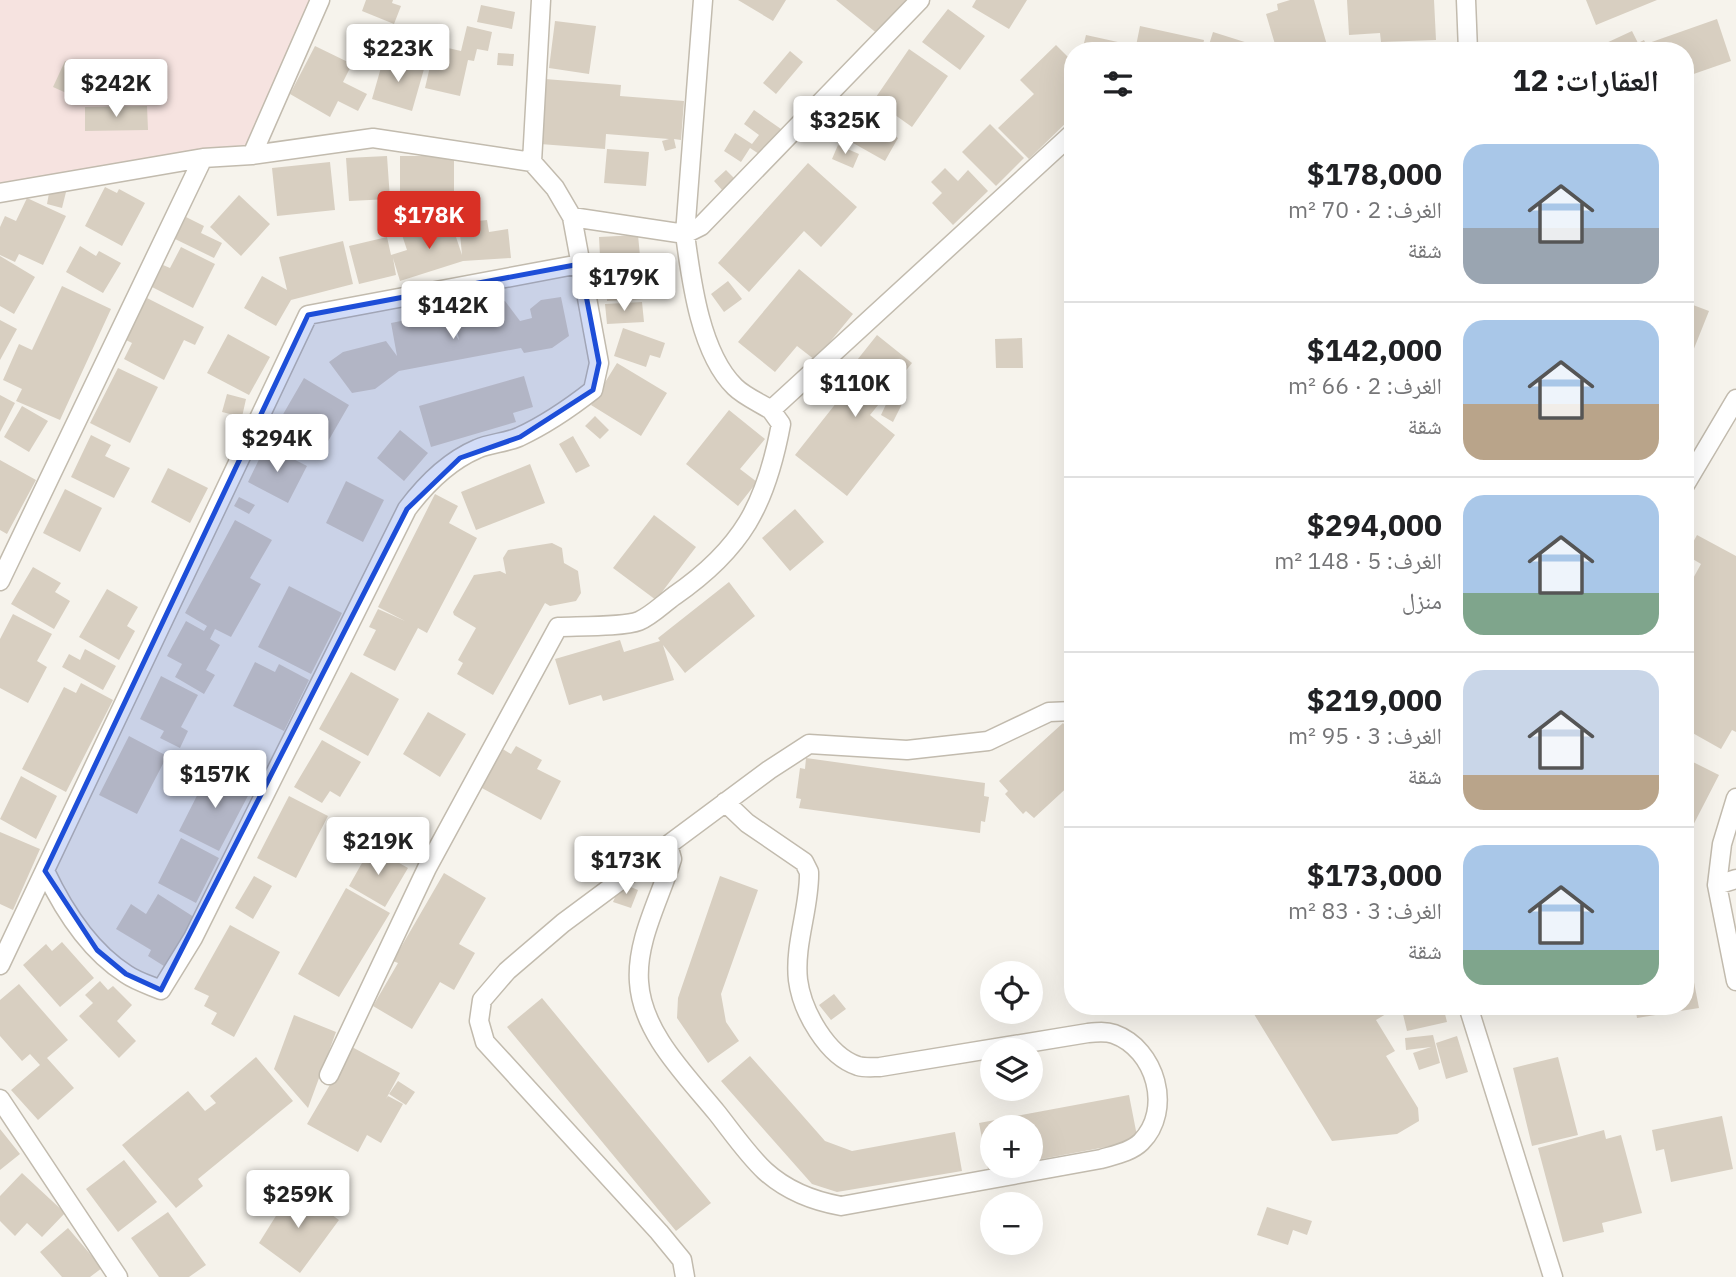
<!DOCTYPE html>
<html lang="ar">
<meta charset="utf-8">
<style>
:root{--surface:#fff;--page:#f6f6f6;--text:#202124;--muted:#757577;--line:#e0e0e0;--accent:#d93025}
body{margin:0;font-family:"IBM Plex Sans","Noto Naskh Arabic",sans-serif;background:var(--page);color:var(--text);direction:rtl;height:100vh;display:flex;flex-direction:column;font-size:26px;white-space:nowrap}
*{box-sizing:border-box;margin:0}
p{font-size:23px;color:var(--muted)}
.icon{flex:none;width:38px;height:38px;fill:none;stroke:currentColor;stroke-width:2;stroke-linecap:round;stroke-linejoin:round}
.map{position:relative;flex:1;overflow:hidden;direction:ltr}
.sheet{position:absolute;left:1064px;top:42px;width:630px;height:973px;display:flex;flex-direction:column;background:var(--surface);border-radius:28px;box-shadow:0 7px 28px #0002;direction:rtl}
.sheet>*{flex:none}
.fabs{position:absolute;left:980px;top:961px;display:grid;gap:14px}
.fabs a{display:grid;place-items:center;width:63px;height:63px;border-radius:50%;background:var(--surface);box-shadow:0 7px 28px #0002;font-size:35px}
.price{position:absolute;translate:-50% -60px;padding:0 16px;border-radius:7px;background:#fff;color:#222;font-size:23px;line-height:46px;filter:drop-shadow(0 2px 4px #0008)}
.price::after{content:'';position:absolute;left:50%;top:42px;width:21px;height:16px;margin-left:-10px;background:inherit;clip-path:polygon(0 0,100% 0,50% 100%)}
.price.on{background:var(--accent);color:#fff}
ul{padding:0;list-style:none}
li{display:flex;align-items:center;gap:21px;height:175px;padding:0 35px}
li+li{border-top:2px solid var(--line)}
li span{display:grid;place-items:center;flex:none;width:196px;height:140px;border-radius:21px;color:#555}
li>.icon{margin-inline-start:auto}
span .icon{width:84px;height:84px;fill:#fffc;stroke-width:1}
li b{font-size:30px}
h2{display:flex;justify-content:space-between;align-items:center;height:84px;padding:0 35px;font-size:30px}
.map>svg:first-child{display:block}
.medical{fill:#f6e3e0}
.building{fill:#d8cfc1}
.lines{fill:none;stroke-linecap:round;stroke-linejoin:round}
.street-casing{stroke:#c2bbae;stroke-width:21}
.street{stroke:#fff;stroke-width:18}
.marked{fill:#1d4ed8;fill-opacity:0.2;stroke:#1d4ed8;stroke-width:5;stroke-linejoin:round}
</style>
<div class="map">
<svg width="1736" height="1277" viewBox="0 0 1736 1277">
<rect width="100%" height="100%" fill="#f6f3ec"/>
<path class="medical" d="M0,0h320l-68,155 -252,38z"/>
<path class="building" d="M366,0h27l-1,3 9,3 -7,18 -32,-13z
M738,0h48l-13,21z
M836,0h72l-29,35z
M976,0h51l-18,29 -37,-22z
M1290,0h24l13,45 -22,6h-28l-11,-37 12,-4 -1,-6z
M1347,0h87l2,40 -55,2 -1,-9 -31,2z
M1586,0h71l-61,25z
M481,5l34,7 -3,17 -35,-7z
M948,9l37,27 -25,34 -38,-28z
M1717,19l14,42 -46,16v-26h-96l43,-20 6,12 6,-3 2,4z
M555,21l41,5 -7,48 -40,-6z
M467,26l25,6 -4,19 -11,-2 -3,12 -6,-1 -8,36 -35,-8 10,-43 26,6z
M1140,26l64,14 -2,11h-120l4,-16 50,11z
M1213,32l38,12 -3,7h-41z
M1056,45l17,17v54l-44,43 -31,-31 36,-34 -14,-14z
M315,46l37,18 -9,18 24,12 -9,17 -20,-10 -8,16 -40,-23z
M909,49l39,27 -36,51 -38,-27z
M790,51l13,11 -27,32 -13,-11z
M498,53l16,1 -1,12 -16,-1z
M384,57l40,12 -12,42 -40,-12z
M65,61l31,13 -8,19 -11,-5 -4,8 -20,-9z
M545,79l76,6 -1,11 64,5 -3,39 -7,-1 2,9 -11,3 -3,-10 7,-2 -63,-5 -1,15 -65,-5z
M147,106l1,24 -63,1v-24z
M754,110l27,19 -19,27 -12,-8 -9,14 -17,-11 11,-18 17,11 7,-9 -15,-11z
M859,116l39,22 -13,23 -39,-22z
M990,124l34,34 -28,28 -34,-34z
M838,145l21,9 -6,14 -21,-9z
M607,149l42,3 -3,34 -42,-3z
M387,156l3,43 -41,2 -3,-43z
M400,156h54v48l-54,-1z
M330,162l5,48 -58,6 -5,-48z
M808,163l49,44 -36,40 -17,-16 -55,61 -31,-29z
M945,168l13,13 10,-11 20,21 -35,34 -21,-22 10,-10 -11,-11z
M726,170l9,9 -12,12 -9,-10z
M105,187l12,6 2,-4 26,14 -23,43 -37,-20z
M50,188l16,4 -4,16 -15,-4z
M239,195l31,29 -29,32 -31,-29z
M27,198l39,18 -23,49 -24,-11 -4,8 -15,-7v-28l5,-11 11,5z
M186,217l18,9 -3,7 21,10 -8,15 -39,-19z
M450,219l12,36 -3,-32 28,-3 2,12 19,-3 3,29 -48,3 -63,20 -7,-23 3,17 -37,9 -10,-38 38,-9 4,18 16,-5 -5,-15z
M638,235l6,64 -37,2 -1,-25h-5l-2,-39z
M343,241l10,43 -62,16 -15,26 -32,-18 18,-32 25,14 -8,-33z
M80,246l16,10 3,-5 22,12 -18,30 -37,-21z
M181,247l34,17 -22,44 -41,-21 11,-22 7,3z
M0,256l35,21 -21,37 -14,-8z
M799,269l54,45 -38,46 -18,-14 -22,26 -37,-30z
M728,281l14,18 -18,13 -13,-18z
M62,286l49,23 -51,111 -44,-19 6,-12 -19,-9 16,-36 13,6z
M561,297l8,39 -17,12 -28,5 -3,-5 -122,23 -24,18 -23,4 -23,-31 14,-10 43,-11 11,15 -6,-33 55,-11 3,14 10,14 -6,-29 52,-10 15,20 12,-3 -2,-9 11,-9z
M147,298l57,29 -9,18 -11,-5 -20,40 -40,-21 8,-16 -6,-3z
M642,302l2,20 -37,2 -2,-20z
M1685,302l24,9 -24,60z
M0,320l17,9 -17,31z
M623,328l42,15 -5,15 -10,-3 -4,12 -32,-11z
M228,334l42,23 -21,38 -42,-22z
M877,335l35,28 -42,52 25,20 -48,61 -52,-41 42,-53 -15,-12 9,-11 7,5z
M1022,338l1,30h-27l-1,-29z
M617,363l50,30 -26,43 -50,-31z
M118,368l40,19 -28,56 -40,-20z
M524,376l9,31 -20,6 3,9 -85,25 -12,-41z
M304,378l45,27 -26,45 -45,-27z
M227,394l19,5 -4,18 -20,-5z
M0,395l15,8 -15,29z
M889,398l13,6 -9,18 -12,-7z
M22,406l26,15 -19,31 -25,-15z
M729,410l36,29 -25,30 17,13 -19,24 -52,-42z
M595,416l14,14 -9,9 -15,-13z
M400,430l28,23 -24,28 -27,-23z
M91,435l20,10 -6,11 25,12 -16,30 -43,-21z
M573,436l17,30 -14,7 -17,-29z
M266,445l41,21 -19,37 -40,-21z
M0,460l36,20 -29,54 -7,-4z
M530,464l15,39 -69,27 -15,-38z
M168,468l40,20 -18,35 -39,-21z
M346,481l38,19 -21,42 -37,-19z
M65,489l37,19 -22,44 -37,-19z
M435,494l23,12 -9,17 28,15 -50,95 -9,-5 -23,43 -32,-16 13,-25 -7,-3 9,-18 27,12 -27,-14z
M239,497l16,8 -6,9 -15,-8z
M795,509l29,33 -34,29 -28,-33z
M654,515l42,32 -40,53 -43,-32z
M235,520l37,20 -22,38 11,6 -30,53 -16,-8 -5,10 10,6 -14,25 9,5 -11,19 -29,-17 7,-13 -15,-8 19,-35 18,10 3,-5 -22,-13z
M1697,535l39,21v176l-4,-2 -11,19 -32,-18 -4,6v-107l7,-13 -7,-4v-20l16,-29 -15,-9z
M552,543l10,5 2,15 14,8 3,22 -5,8 -26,5 -5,-3 -52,92 -36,-21 6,-11 -5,-3 18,-32 -22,-13 -1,-3 21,-37 26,-4 6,3 -3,-16 5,-8z
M33,567l28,16 -6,9 15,9 -16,28 -43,-25z
M729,582l26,34 -70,57 -22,-28 11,35 -71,21 -2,-6 -32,10 -14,-46 65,-19 4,12 36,-11 -2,-3z
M289,586l53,27 -31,61 -53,-27z
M107,589l31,18 -11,19 8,5 -16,29 -40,-23z
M13,614l39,20 -15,27 10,6 -19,36 -28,-15v-49z
M85,649l31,17 -13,24 -41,-23 7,-13 11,6z
M255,662l20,10 4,-8 30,16 -25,51 -51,-25z
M351,672l48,27 -31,57 -49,-27z
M161,676l37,19 -17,32 7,4 -8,17 -20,-10 4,-7 -24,-12z
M81,683l32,17 -47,92 -44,-23 42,-82 12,6z
M428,712l38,22 -26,43 -37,-23z
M1063,723l8,9 2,-3v53l-39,36 -8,-7 -3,3 -18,-20 3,-3 -9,-10z
M129,736l38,20 -30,58 -38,-19z
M322,740l39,22 -21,35 -10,-6 -8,12 -28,-16z
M516,746l26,14 -5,9 24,12 -20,39 -61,-33 21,-39 10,6z
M806,758l179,25 -1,13 5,1 -4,25 -4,-1 -1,12 -181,-25 2,-9 -5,-1 4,-30 5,1z
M1685,758l34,17 -34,66z
M210,770l41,20 -32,61 -40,-20z
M21,776l36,20 -21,43 -36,-20z
M289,796l39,20 -32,62 -39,-20z
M0,832l40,17 -27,61 -13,-6z
M181,838l38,20 -23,45 -38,-20z
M371,847l37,21 -23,39 -36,-21z
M444,873l42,25 -27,46 16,9 -21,37 -14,-8 -28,47 -39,-23 25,-43 -5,-2z
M254,876l18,10 -19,33 -18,-11z
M720,876l38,14 -37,104 5,28 13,19 -31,22 -31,-45 1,-20z
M621,883l17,7 -7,18 -18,-6z
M346,888l44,25 -51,84 -41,-23z
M158,894l39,25 -30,49 -19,-12 3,-6 -35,-21 15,-25 15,10z
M230,925l50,27 -46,85 -23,-13 6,-11 -13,-7 5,-10 -15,-7z
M1685,936l14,72 -62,10 -2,-12h50z
M62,942l32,36 -34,29 -37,-42 23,-21 6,7z
M100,981l8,9 5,-4 19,19 -15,16 19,20 -17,17 -40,-42 14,-13 -8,-8z
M19,984l49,56 -21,18 27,30 -36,32 -27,-30 29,-25 -10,-11 -8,7 -22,-25v-36z
M834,994l12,15 -15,11 -12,-15z
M542,998l169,205 -35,28 -169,-204z
M1249,1006h141l1,5 -15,9 19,31 -9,5 32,52 1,13 -22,13 -65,7z
M1401,1006h42l4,16 -40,9z
M294,1015l42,17 -28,76 -34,-39z
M1433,1035l7,28 -21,7 -6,-17 18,-6 -25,3 -1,-12z
M1457,1036l11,36 -22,7 -10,-36z
M352,1047l48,26 -14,26 2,-3 15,8 -22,39 -14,-8 -9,17 -51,-28z
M750,1056l75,85 27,10 103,-19 7,39 -125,21 -25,-8 -91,-103z
M256,1057l37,44 -95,78 5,7 -27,22 -54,-63 66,-54 17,20 11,-8 -6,-7z
M1558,1057l20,78 -46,11 -19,-78z
M398,1081l17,11 -9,13 -17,-11z
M1129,1095l9,46 -107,20v-34h-39v39l9,1 -13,2 -9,-46z
M1722,1116l11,53 -62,13 -7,-33 -8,2 -4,-21z
M0,1129l20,25 -20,16z
M1604,1130l2,9 15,-4 21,78 -40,10 2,9 -41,10 -25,-94z
M124,1160l33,42 -39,30 -32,-43z
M22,1173l43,40 -23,24 -15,-14 -12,13 -15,-15v-25z
M294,1187l45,33 -39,53 -41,-30z
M1267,1207l45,14 -5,14 -14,-5 -5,15 -31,-10z
M168,1212l38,53 -17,12h-30l-28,-39z
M68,1228l34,40 -12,9h-28l-22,-25z"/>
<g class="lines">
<defs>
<path id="street" d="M1466,0l2,51
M252,155l68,-155
M0,193l203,-35 49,-3 121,-17 159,24
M572,217l113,17 18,-234
M771,410c-11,-7 -27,-14 -36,-23 -35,-34 -44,-108 -50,-153l16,-8 219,-226
M1685,485l51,-86
M0,581l203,-423
M1736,798l-14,46 -5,41 19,96
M668,845l4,14c-12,40 -36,81 -33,123 3,51 48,94 78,131 15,19 30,41 48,58 22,20 48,30 76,35l260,-47c13,-4 30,-7 40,-17 32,-32 15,-93 -27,-108 -8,-3 -17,-2 -26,-1l-208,34c-7,0 -15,1 -22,-1 -31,-10 -56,-55 -60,-86 -4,-36 12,-73 11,-108l-5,-10 -57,-39 -22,-21
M45,871c18,38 45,80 81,103 10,7 23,11 35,16l32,-52 214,-429c18,-24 42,-48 70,-60 13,-6 28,-6 42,-12 26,-12 51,-29 74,-47l6,-27 -27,-146 -17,-29 -23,-26 9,-162
M1717,885l19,-6
M0,965l308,-650 272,-51
M1468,1006l85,271
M329,1075l98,-207 131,-241c19,-1 66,0 81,-6 12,-5 24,-17 35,-25 68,-47 92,-91 107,-172l-10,-14 302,-277
M0,1099l118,178
M685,1277l-3,-17 -23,-28 -174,-190 -6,-21 3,-21 25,-29 56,-48 206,-153 40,-26 98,6 81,-9 61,-29 24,-1"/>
</defs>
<use href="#street" class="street-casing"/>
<use href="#street" class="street"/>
</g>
<path class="marked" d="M580,264l19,99 -6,27 -73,47 -60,21 -53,51 -246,481 -35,-16 -29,-24 -52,-79 263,-556z"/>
</svg>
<div class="fabs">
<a><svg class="icon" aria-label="locate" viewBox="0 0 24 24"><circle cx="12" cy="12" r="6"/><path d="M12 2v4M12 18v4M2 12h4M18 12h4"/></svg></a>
<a><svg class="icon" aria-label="layers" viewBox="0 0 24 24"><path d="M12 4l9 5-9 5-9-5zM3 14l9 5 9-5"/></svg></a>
<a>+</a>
<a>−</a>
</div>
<b class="price" style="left:398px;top:84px">$223K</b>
<b class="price" style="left:116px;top:119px">$242K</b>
<b class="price" style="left:845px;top:156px">$325K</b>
<b class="price on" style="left:429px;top:251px">$178K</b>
<b class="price" style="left:624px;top:313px">$179K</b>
<b class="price" style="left:453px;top:341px">$142K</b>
<b class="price" style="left:855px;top:419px">$110K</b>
<b class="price" style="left:277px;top:474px">$294K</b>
<b class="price" style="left:215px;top:810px">$157K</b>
<b class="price" style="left:378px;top:877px">$219K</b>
<b class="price" style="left:626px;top:896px">$173K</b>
<b class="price" style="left:298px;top:1230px">$259K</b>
<section class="sheet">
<h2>العقارات: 12<svg class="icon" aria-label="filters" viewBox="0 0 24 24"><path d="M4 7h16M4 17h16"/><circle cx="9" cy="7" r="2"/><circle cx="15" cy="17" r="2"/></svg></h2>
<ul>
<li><span style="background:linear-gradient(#a9c7e8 60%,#9aa5b1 0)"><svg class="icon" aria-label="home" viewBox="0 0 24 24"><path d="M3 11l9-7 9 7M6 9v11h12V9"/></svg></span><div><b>$178,000</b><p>الغرف: 2 · 70 m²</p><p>شقة</p></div></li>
<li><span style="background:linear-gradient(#a9c7e8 60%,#b9a48a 0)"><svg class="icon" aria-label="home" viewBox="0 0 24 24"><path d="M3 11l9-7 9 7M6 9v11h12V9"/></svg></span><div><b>$142,000</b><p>الغرف: 2 · 66 m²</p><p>شقة</p></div></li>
<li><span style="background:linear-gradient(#a9c7e8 70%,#7fa58c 0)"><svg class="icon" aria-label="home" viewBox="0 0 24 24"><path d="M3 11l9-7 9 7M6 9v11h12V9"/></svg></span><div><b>$294,000</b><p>الغرف: 5 · 148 m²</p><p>منزل</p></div></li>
<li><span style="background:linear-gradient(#c9d6e8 75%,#b9a48a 0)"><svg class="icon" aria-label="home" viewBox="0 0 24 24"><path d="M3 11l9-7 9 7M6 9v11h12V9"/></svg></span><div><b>$219,000</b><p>الغرف: 3 · 95 m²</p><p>شقة</p></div></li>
<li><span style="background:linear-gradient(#a9c7e8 75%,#7fa58c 0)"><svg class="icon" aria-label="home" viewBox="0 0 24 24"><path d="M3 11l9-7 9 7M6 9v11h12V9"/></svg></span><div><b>$173,000</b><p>الغرف: 3 · 83 m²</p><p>شقة</p></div></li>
</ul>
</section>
</div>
